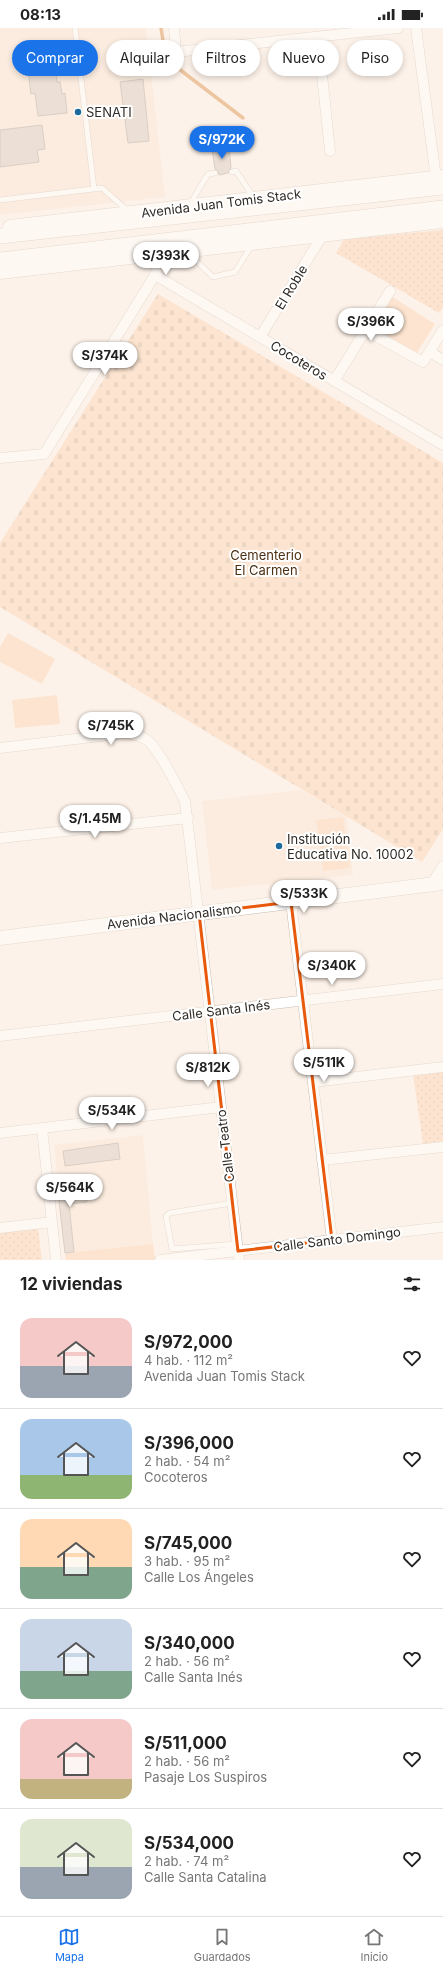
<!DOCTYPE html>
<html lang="es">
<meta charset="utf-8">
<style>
:root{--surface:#fff;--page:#f6f6f6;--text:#222;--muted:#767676;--line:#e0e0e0;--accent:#1a73e8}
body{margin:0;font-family:Inter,sans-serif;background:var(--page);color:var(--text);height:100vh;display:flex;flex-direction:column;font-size:15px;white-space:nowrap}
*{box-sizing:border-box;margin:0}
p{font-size:13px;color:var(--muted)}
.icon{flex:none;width:22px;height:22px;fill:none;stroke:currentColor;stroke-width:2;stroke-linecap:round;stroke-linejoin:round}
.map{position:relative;height:1232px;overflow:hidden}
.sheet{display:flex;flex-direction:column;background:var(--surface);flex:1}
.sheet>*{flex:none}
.guide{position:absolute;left:12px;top:12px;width:419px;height:36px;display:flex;gap:8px}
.price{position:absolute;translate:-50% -34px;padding:0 9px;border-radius:14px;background:#fff;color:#222;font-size:13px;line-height:26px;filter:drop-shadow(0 1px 2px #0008)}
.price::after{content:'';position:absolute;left:50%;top:24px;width:12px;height:9px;margin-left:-6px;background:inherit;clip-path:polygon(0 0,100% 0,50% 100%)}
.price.current{background:var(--accent);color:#fff}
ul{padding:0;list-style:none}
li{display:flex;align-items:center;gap:12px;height:100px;padding:0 20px}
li+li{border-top:1px solid var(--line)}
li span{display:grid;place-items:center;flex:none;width:112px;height:80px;border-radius:12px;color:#555}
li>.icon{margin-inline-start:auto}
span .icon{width:48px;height:48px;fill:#fffc;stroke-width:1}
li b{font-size:17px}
h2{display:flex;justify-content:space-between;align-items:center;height:48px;padding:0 20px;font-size:17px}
.chip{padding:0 14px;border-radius:18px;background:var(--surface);box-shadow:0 2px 6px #0003;font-size:14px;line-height:36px}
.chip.current{background:var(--accent);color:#fff}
.status{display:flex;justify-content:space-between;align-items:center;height:28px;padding:0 20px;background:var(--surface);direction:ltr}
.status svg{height:11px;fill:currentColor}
.tab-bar{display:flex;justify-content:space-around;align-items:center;height:56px;border-top:1px solid var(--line);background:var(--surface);font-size:11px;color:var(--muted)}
.tab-bar a{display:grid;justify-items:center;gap:2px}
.tab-bar .current{color:var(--accent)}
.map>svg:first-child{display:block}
.built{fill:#f9e4d3}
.cemetery{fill:url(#cemetery-stones)}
.park{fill:url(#park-dots)}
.garden{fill:#fbd3b1}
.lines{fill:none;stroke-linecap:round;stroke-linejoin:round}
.stream{stroke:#d9914b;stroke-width:3.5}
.building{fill:#d8cabe;stroke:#b0a398}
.lane-casing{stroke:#c9bcb0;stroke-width:6}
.street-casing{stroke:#c9bcb0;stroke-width:11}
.secondary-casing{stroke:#c9bcb0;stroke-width:15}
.primary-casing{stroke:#c9bcb0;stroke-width:16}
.lane{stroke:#fff;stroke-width:5}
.street{stroke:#fff;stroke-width:10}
.secondary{stroke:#fff;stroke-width:14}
.primary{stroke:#fff;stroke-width:15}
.marked{fill:none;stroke:#e8590c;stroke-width:3;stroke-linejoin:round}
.poi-dot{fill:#1c6a9d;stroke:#fff;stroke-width:1.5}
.labels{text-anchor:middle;stroke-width:4;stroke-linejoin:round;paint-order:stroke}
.poi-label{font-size:13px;fill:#302b26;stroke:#fff;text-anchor:start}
.street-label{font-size:13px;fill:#302b26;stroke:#fff}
.park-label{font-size:13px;fill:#4d2f12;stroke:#fff}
</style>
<div class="status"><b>08:13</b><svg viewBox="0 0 49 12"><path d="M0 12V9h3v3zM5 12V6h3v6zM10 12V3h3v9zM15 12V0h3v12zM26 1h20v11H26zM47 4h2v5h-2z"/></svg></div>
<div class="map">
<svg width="443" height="1232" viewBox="0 0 443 1232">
<defs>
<pattern id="cemetery-stones" width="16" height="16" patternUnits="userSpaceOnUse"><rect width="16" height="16" fill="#fbd3b1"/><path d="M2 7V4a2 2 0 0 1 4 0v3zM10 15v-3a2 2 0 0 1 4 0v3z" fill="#d7b598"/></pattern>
<pattern id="park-dots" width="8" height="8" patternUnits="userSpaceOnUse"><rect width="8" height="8" fill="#fbd3b1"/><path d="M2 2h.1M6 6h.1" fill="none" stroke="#d7b598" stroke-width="1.8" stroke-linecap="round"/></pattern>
</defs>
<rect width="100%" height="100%" fill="#fdf2e9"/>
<path class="built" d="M0,0h146l19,169 -165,18z
M301,762l46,27 6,58 -141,15 -10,-89z
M143,1107l10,109 -88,9 -11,-108z"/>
<path class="cemetery" d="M158,266l285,169v366l-21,33 -422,-255v-64z"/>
<path class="park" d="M443,202v77l-4,6 -103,-60 8,-14z
M443,1042v71l-20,3 -10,-70z
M38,1200l4,32h-42v-27z"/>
<path class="garden" d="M391,268l44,28 -19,30 -44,-28z
M8,605l47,26 -13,25 -42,-22v-15z
M57,667l3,29 -45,4 -3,-28z
M343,789l7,51 -27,3 -7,-51z
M153,1216l2,16h-89l-1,-7z"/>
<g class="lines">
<path class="stream" d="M161,0l5,31 77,59"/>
</g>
<path class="building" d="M53,22l4,32h3l2,12 3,-1 2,20 -29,3 -3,-23 -4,1 -5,-40z
M143,51l6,62 -21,2 -8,-61z
M42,97l3,24 -8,1 2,12 -39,5v-37z
M229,118l2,22 -3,5 -9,2 -1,-4 -3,-2 -3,-21z
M118,1115l2,16 -55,7 -2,-15z
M84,1153l3,21 -18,2 5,48 -9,1 -8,-69z"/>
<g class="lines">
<defs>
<path id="lane" d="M75,0l19,161
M232,144l4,-1 18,27
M0,172l102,-12 26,23
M190,176l18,-30 7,-1
M187,224l26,25 22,-5 17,-27
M232,1175l-62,10 -4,3 6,33 65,-5"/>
<path id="street" d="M174,0l2,24 222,-24
M416,0l20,150
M318,9l12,114
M155,247l288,170
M365,302l58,32 20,-32
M260,309l62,-101
M430,324l13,8
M334,353l56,-90
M0,430l44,-4 111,-179 7,-20
M0,720l126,-15c7,1 15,3 21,7 12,8 30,47 38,61l54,459
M0,810l188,-20
M431,857l12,-19
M291,874l41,338
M0,1008l443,-52
M313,1054l130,-15
M42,1100l14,132
M0,1105l221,-26
M322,1132l121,-13
M0,1200l52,-6
M160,1232l283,-33"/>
<path id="secondary" d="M10,199l433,-50
M0,244l443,-51
M0,910l443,-55"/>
<path id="primary" d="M0,208l443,-49
M0,232l443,-52"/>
</defs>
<use href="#lane" class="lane-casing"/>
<use href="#street" class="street-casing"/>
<use href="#secondary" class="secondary-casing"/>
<use href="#primary" class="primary-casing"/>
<use href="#lane" class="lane"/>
<use href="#street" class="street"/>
<use href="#secondary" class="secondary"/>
<use href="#primary" class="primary"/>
</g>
<path d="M0 0H443V1232H0ZM291,874l41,338 -94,11 -39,-338z" fill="#fdf2e9" fill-opacity=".55" fill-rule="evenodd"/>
<path class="marked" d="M291,874l41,338 -94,11 -39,-338z"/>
<g class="poi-dot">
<circle cx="78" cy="84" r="4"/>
<circle cx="279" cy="818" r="4"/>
</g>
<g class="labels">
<g class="poi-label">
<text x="86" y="89">SENATI</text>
<text x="287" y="816">Institución<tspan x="287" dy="15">Educativa No. 10002</tspan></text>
</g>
<g class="street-label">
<text transform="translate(221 175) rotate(-7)" y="5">Avenida Juan Tomis Stack</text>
<text transform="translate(291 259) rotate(-59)" y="5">El Roble</text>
<text transform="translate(299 332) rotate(31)" y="5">Cocoteros</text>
<text transform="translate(174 888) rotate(-7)" y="5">Avenida Nacionalismo</text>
<text transform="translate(221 982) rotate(-7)" y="5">Calle Santa Inés</text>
<text transform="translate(225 1118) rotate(-97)" y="5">Calle Teatro</text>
<text transform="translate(337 1211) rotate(-7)" y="5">Calle Santo Domingo</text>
</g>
<g class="park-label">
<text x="266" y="532">Cementerio<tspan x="266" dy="15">El Carmen</tspan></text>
</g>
</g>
</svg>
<b class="price current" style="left:222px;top:132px">S/972K</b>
<b class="price" style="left:166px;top:248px">S/393K</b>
<b class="price" style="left:371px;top:314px">S/396K</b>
<b class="price" style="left:105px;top:348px">S/374K</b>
<b class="price" style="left:111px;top:718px">S/745K</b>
<b class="price" style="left:95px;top:811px">S/1.45M</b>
<b class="price" style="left:304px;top:886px">S/533K</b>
<b class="price" style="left:332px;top:958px">S/340K</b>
<b class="price" style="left:324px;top:1055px">S/511K</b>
<b class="price" style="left:208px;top:1060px">S/812K</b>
<b class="price" style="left:112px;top:1103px">S/534K</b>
<b class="price" style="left:70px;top:1180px">S/564K</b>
<div class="guide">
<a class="chip current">Comprar</a>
<a class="chip">Alquilar</a>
<a class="chip">Filtros</a>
<a class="chip">Nuevo</a>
<a class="chip">Piso</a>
</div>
</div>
<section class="sheet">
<h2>12 viviendas<svg class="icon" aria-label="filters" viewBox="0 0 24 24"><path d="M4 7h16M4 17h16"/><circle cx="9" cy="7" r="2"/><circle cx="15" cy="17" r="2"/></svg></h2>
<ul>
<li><span style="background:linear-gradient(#f6c9c9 60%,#9aa5b1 0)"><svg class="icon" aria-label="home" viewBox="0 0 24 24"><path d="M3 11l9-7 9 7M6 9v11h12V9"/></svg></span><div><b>S/972,000</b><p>4 hab. · 112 m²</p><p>Avenida Juan Tomis Stack</p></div><svg class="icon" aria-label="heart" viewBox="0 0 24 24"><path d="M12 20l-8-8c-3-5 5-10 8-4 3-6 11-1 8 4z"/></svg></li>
<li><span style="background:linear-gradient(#a9c7e8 70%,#8fb573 0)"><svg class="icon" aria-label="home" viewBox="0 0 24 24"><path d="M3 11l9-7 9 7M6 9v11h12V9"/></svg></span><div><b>S/396,000</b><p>2 hab. · 54 m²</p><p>Cocoteros</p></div><svg class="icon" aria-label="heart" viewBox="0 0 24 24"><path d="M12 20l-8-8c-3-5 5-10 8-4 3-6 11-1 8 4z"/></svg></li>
<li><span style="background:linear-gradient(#ffd9b3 60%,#7fa58c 0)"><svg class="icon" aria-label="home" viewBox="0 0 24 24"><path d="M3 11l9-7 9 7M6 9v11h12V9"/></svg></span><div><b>S/745,000</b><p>3 hab. · 95 m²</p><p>Calle Los Ángeles</p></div><svg class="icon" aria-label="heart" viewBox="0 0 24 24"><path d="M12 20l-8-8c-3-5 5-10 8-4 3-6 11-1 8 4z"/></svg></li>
<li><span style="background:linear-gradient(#c9d6e8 65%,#7fa58c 0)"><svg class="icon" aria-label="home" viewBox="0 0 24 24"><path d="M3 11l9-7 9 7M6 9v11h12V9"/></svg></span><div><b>S/340,000</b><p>2 hab. · 56 m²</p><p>Calle Santa Inés</p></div><svg class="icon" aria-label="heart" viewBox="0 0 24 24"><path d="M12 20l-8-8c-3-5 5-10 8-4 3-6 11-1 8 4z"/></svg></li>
<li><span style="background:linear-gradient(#f6c9c9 75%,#c2b280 0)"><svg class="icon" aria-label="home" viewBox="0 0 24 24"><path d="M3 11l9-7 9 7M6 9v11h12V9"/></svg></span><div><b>S/511,000</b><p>2 hab. · 56 m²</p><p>Pasaje Los Suspiros</p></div><svg class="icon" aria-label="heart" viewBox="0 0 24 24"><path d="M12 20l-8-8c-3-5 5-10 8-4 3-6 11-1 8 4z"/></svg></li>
<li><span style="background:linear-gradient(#dfe7d0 60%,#9aa5b1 0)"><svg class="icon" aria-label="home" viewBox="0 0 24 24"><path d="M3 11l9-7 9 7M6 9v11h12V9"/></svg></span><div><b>S/534,000</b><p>2 hab. · 74 m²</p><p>Calle Santa Catalina</p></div><svg class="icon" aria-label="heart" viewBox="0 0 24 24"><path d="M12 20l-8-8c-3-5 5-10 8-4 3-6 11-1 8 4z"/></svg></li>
</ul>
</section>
<nav class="tab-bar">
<a class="current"><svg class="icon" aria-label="map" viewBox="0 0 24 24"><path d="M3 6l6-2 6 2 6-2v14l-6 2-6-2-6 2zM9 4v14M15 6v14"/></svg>Mapa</a>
<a><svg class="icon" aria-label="saved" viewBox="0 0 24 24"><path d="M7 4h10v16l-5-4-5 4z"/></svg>Guardados</a>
<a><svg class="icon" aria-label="home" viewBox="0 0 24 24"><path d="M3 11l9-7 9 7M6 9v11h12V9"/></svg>Inicio</a>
</nav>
